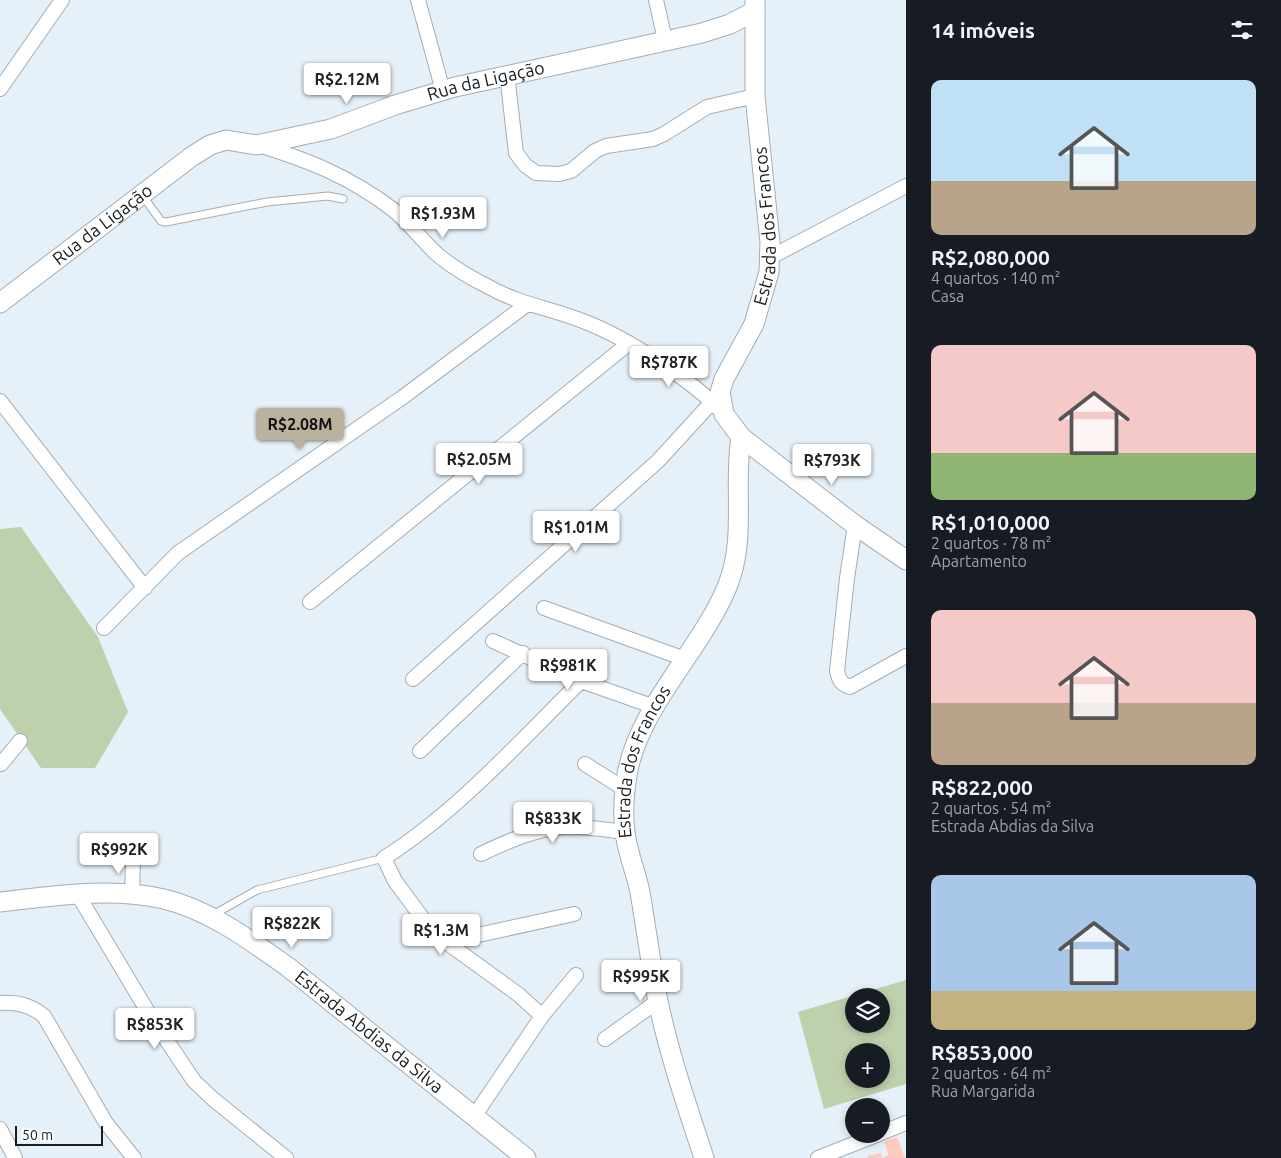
<!DOCTYPE html>
<html lang="pt">
<meta charset="utf-8">
<style>
:root{--surface:#171b24;--page:#20242c;--text:#f1f3f6;--muted:#9ea1a6;--accent:#bbb19d}
body{margin:0;font-family:Ubuntu,sans-serif;background:var(--page);color:var(--text);height:100vh;display:flex;flex-direction:column;font-size:19px;white-space:nowrap}
*{box-sizing:border-box;margin:0}
p{font-size:16px;color:var(--muted)}
.icon{flex:none;width:28px;height:28px;fill:none;stroke:currentColor;stroke-width:2;stroke-linecap:round;stroke-linejoin:round}
.map{position:relative;flex:1;overflow:hidden}
.drawer{display:flex;flex-direction:column;background:var(--surface);width:375px}
.drawer>*{flex:none}
.fabs{position:absolute;left:845px;top:988px;display:grid;gap:10px}
.fabs a{display:grid;place-items:center;width:45px;height:45px;border-radius:50%;background:var(--surface);box-shadow:0 2px 8px #0003;font-size:25px}
.scale{position:absolute;left:15px;bottom:12px;width:88px;box-sizing:border-box;padding-left:5px;border:2px solid #191d1f;border-top:0;font-size:14px;line-height:18px;white-space:nowrap;color:#191d1f;-webkit-text-stroke:4px #fafcfd;paint-order:stroke}
.price{position:absolute;translate:-50% -42px;padding:0 11px;border-radius:5px;background:#fff;color:#222;font-size:16px;line-height:32px;filter:drop-shadow(0 1px 2px #0008)}
.price::after{content:'';position:absolute;left:50%;top:30px;width:15px;height:11px;margin-left:-8px;background:inherit;clip-path:polygon(0 0,100% 0,50% 100%)}
.price.on{background:var(--accent);color:#111}
ul{padding:0;list-style:none}
li{display:grid;align-content:center;gap:10px;height:265px;padding:0 25px}
li span{display:grid;place-items:center;height:155px;border-radius:10px;color:#555}
li>.icon{margin-inline-start:auto}
span .icon{width:90px;height:90px;fill:#fffc;stroke-width:1}
li b{font-size:21px}
h2{display:flex;justify-content:space-between;align-items:center;height:60px;padding:0 25px;font-size:21px}
main{display:flex;flex:1;min-height:0}
.map>svg:first-child{display:block}
.green{fill:#bfd0ac;fill-rule:evenodd}
.building{fill:#fccbbe}
.lines{fill:none;stroke-linecap:round;stroke-linejoin:round}
.lane-casing{stroke:#a4adb4;stroke-width:9}
.street-casing{stroke:#a4adb4;stroke-width:16}
.secondary-casing{stroke:#a4adb4;stroke-width:21}
.lane{stroke:#fff;stroke-width:7}
.street{stroke:#fff;stroke-width:14}
.secondary{stroke:#fff;stroke-width:19}
.labels{text-anchor:middle;stroke-width:4;stroke-linejoin:round;paint-order:stroke}
.street-label{font-size:18px;fill:#191d1f;stroke:#fafcfd}
</style>
<main>
<div class="map">
<svg width="906" height="1158" viewBox="0 0 906 1158">
<rect width="100%" height="100%" fill="#e6f0f8"/>
<path class="green" d="M21,527l77,110 30,75 -33,56h-54l-41,-59v-180z
M906,980v104l-82,25 -26,-97zM854,996h27v28h-27zM854,1051h27v28h-27z"/>
<path class="building" d="M897,1137l8,21h-23l7,-3 -5,-13z
M881,1153l1,5h-14l-1,-2z"/>
<g class="lines">
<defs>
<path id="lane" d="M142,195l19,26 5,1 101,-20 61,-6 15,3
M211,916l46,-26 127,-32"/>
<path id="street" d="M418,0l25,91
M656,0l9,40
M507,74l9,79 9,12 11,8 23,1 12,-3 24,-20 11,-5 47,-7 11,-5 43,-27 48,-11
M0,89l62,-89
M259,145c51,16 89,31 132,63 18,14 31,33 48,48 15,12 32,22 48,30 31,18 63,22 96,35 44,17 108,58 141,93
M769,258l137,-72
M0,401l145,187
M855,525l-8,53 -10,93c2,9 4,13 13,16l56,-31
M310,602l318,-258
M544,608l141,51
M104,628l74,-75 225,-156 123,-92
M493,641l88,40 74,26
M413,679l245,-218 54,-59
M420,751l103,-98
M0,762l1,2 19,-23
M585,764l41,26
M481,854c25,-12 54,-25 82,-27 20,-2 41,3 62,5
M78,895l73,122 43,64 19,18 73,59
M132,895l1,-33
M446,942l128,-28
M0,1003c18,-1 30,2 44,13l62,107 28,35
M542,1016l-23,-21 -73,-53 -20,-19 -31,-42 -11,-23c74,-47 135,-116 197,-177
M605,1039l53,-38
M473,1118l69,-102 34,-41
M0,1129l15,29
M881,1133l25,-10
M818,1158l61,-24"/>
<g id="secondary">
<path id="s1" d="M0,303l191,-146 19,-12 16,-5 30,5 75,-16 64,-24 60,-18 247,-54 28,-9 25,-13"/>
<path d="M741,437l114,88 51,35"/>
<path id="s2" d="M0,902c54,-6 111,-15 164,-3 46,11 87,42 124,68l238,191"/>
<path id="s3" d="M704,1158c-17,-52 -35,-104 -46,-157 -7,-36 -12,-73 -18,-109 -4,-20 -13,-40 -15,-60 -2,-17 -1,-40 2,-57 11,-67 74,-125 100,-188 20,-48 6,-100 14,-150l-17,-23 -4,-22 4,-13 30,-55 15,-52 1,-30 -15,-146v-96"/>
</g>
</defs>
<use href="#lane" class="lane-casing"/>
<use href="#street" class="street-casing"/>
<use href="#secondary" class="secondary-casing"/>
<use href="#lane" class="lane"/>
<use href="#street" class="street"/>
<use href="#secondary" class="secondary"/>
</g>
<g class="labels">
<g class="street-label">
<text dy="6" stroke="none"><textPath href="#s1" startOffset="549">Rua da Ligação</textPath></text>
<text dy="6" stroke="none"><textPath href="#s1" startOffset="129">Rua da Ligação</textPath></text>
<text dy="6" stroke="none"><textPath href="#s3" startOffset="986">Estrada dos Francos</textPath></text>
<text dy="6" stroke="none"><textPath href="#s3" startOffset="410">Estrada dos Francos</textPath></text>
<text dy="6" stroke="none"><textPath href="#s2" startOffset="411">Estrada Abdias da Silva</textPath></text>
</g>
</g>
</svg>
<div class="fabs">
<a><svg class="icon" aria-label="layers" viewBox="0 0 24 24"><path d="M12 4l9 5-9 5-9-5zM3 14l9 5 9-5"/></svg></a>
<a>+</a>
<a>−</a>
</div>
<div class="scale">50 m</div>
<b class="price" style="left:347px;top:105px">R$2.12M</b>
<b class="price" style="left:443px;top:239px">R$1.93M</b>
<b class="price" style="left:669px;top:388px">R$787K</b>
<b class="price on" style="left:300px;top:450px">R$2.08M</b>
<b class="price" style="left:479px;top:485px">R$2.05M</b>
<b class="price" style="left:832px;top:486px">R$793K</b>
<b class="price" style="left:576px;top:553px">R$1.01M</b>
<b class="price" style="left:568px;top:691px">R$981K</b>
<b class="price" style="left:553px;top:844px">R$833K</b>
<b class="price" style="left:119px;top:875px">R$992K</b>
<b class="price" style="left:292px;top:949px">R$822K</b>
<b class="price" style="left:441px;top:956px">R$1.3M</b>
<b class="price" style="left:641px;top:1002px">R$995K</b>
<b class="price" style="left:155px;top:1050px">R$853K</b>
</div>
<section class="drawer">
<h2>14 imóveis<svg class="icon" aria-label="filters" viewBox="0 0 24 24"><path d="M4 7h16M4 17h16"/><circle cx="9" cy="7" r="2"/><circle cx="15" cy="17" r="2"/></svg></h2>
<ul>
<li><span style="background:linear-gradient(#bfe0f5 65%,#b9a48a 0)"><svg class="icon" aria-label="home" viewBox="0 0 24 24"><path d="M3 11l9-7 9 7M6 9v11h12V9"/></svg></span><div><b>R$2,080,000</b><p>4 quartos · 140 m²</p><p>Casa</p></div></li>
<li><span style="background:linear-gradient(#f6c9c9 70%,#8fb573 0)"><svg class="icon" aria-label="home" viewBox="0 0 24 24"><path d="M3 11l9-7 9 7M6 9v11h12V9"/></svg></span><div><b>R$1,010,000</b><p>2 quartos · 78 m²</p><p>Apartamento</p></div></li>
<li><span style="background:linear-gradient(#f6c9c9 60%,#b9a48a 0)"><svg class="icon" aria-label="home" viewBox="0 0 24 24"><path d="M3 11l9-7 9 7M6 9v11h12V9"/></svg></span><div><b>R$822,000</b><p>2 quartos · 54 m²</p><p>Estrada Abdias da Silva</p></div></li>
<li><span style="background:linear-gradient(#a9c7e8 75%,#c2b280 0)"><svg class="icon" aria-label="home" viewBox="0 0 24 24"><path d="M3 11l9-7 9 7M6 9v11h12V9"/></svg></span><div><b>R$853,000</b><p>2 quartos · 64 m²</p><p>Rua Margarida</p></div></li>
</ul>
</section>
</main>
